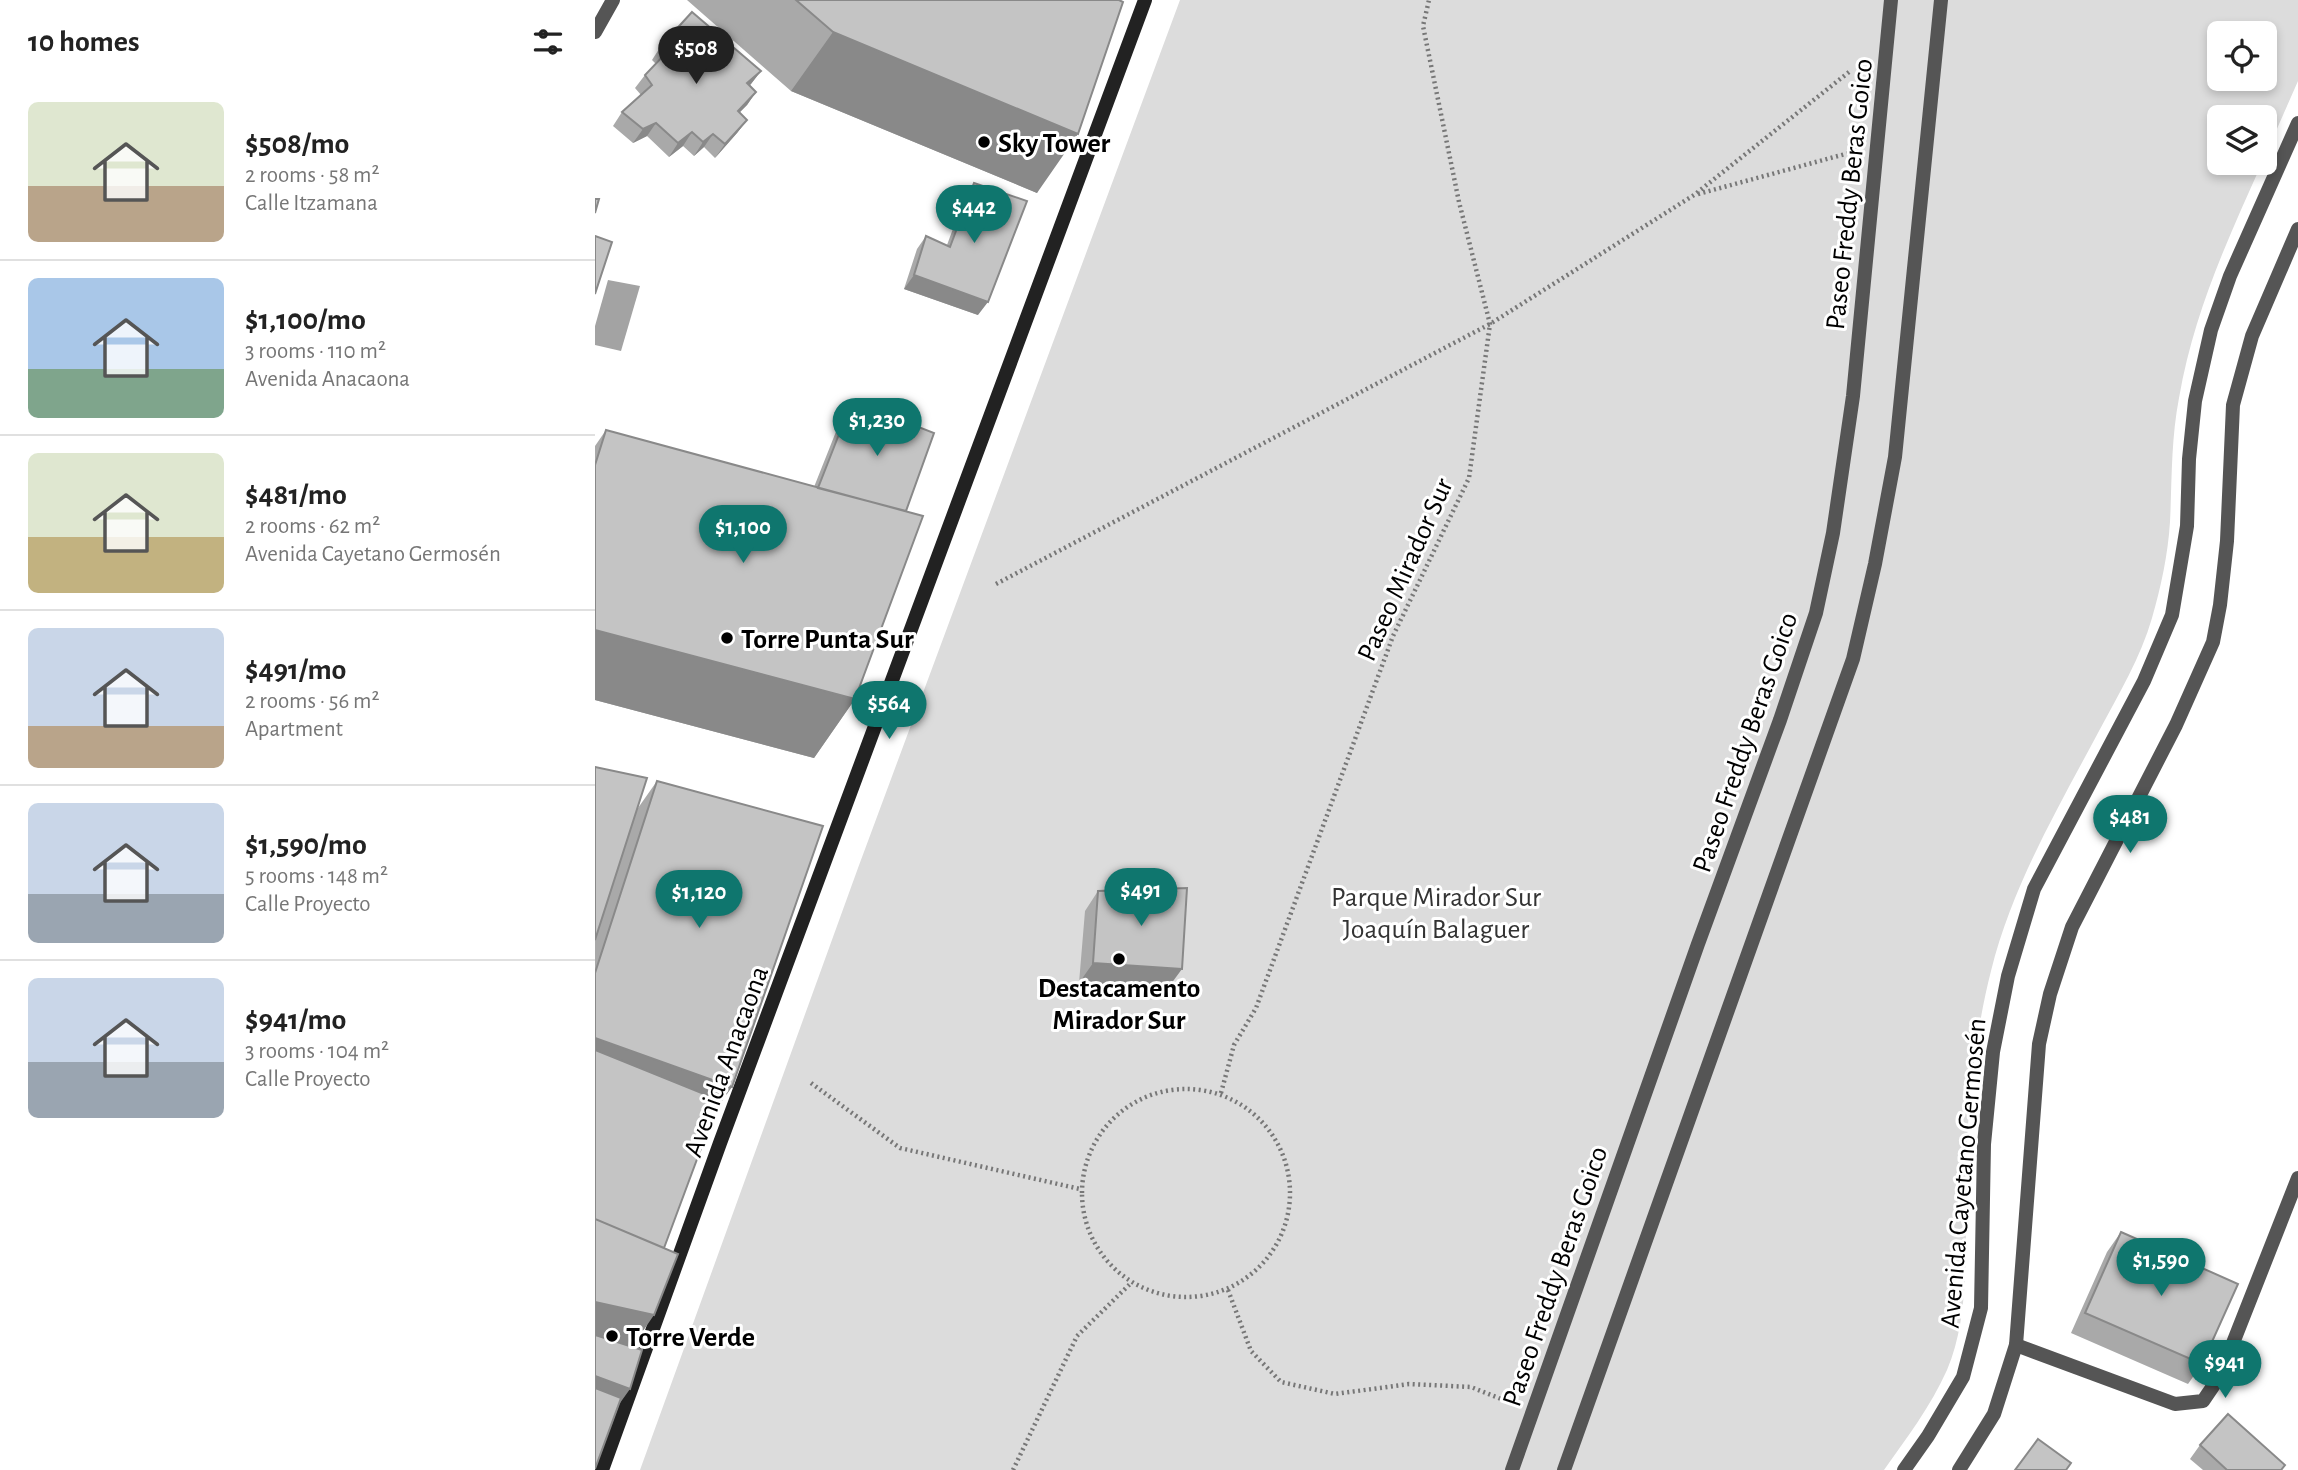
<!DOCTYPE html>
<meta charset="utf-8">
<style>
:root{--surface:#fff;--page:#f2f2f2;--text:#222;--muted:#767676;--line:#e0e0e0;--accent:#0f766e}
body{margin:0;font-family:"Alegreya Sans",sans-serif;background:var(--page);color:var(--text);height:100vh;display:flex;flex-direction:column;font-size:26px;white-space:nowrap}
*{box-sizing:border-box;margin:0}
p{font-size:23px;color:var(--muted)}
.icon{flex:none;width:38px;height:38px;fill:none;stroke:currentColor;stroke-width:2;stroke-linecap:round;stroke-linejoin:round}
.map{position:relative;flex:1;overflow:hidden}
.sheet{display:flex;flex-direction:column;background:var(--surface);width:595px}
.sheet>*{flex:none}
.tools{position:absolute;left:1612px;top:21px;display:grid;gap:14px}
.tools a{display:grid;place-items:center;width:70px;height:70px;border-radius:10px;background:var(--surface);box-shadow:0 4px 10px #0003;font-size:35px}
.price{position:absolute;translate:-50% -60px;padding:0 16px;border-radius:24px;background:var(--accent);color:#fff;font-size:23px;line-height:46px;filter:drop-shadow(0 2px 4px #0008)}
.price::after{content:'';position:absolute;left:50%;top:42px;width:21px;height:16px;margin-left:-10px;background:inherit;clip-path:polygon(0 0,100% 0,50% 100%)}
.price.on{background:#222;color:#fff}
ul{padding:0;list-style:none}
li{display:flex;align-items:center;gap:21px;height:175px;padding:0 28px}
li+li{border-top:2px solid var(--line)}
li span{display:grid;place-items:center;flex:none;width:196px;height:140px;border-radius:10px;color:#555}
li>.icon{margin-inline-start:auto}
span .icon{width:84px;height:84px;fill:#fffc;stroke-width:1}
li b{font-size:30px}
h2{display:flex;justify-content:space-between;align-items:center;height:84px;padding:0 28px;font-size:30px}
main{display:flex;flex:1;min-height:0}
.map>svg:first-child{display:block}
.green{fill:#dcdcdc;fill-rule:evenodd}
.water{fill:#a3a3a3}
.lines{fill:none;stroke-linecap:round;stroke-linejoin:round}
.path{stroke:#777;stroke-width:4.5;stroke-dasharray:2 3.5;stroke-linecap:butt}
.minor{stroke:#555;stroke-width:14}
.tertiary{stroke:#555;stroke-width:14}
.secondary{stroke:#222;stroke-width:14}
.wall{fill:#a9a9a9}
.shaded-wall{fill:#898989}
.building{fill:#c4c4c4;stroke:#898989;stroke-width:2}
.poi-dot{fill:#000;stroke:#fff;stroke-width:2.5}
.labels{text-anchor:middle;stroke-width:6;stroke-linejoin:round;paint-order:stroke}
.poi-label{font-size:28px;font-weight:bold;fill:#000;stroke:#fff;text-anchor:start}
.street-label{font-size:28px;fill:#000;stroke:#fff}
.park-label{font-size:28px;fill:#333;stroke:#fff}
</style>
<main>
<section class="sheet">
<h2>10 homes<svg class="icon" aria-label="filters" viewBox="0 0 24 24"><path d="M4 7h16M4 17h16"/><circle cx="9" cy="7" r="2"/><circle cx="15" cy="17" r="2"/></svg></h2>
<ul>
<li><span style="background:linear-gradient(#dfe7d0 60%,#b9a48a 0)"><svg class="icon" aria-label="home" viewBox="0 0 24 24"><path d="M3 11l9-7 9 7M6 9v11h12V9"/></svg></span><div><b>$508/mo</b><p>2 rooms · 58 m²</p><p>Calle Itzamana</p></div></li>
<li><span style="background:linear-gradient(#a9c7e8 65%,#7fa58c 0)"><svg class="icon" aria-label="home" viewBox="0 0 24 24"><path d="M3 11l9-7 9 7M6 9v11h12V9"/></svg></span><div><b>$1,100/mo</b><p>3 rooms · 110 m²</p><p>Avenida Anacaona</p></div></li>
<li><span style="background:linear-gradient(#dfe7d0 60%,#c2b280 0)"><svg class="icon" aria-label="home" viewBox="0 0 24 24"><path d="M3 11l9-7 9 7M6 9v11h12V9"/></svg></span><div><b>$481/mo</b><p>2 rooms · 62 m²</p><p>Avenida Cayetano Germosén</p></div></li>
<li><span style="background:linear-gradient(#c9d6e8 70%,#b9a48a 0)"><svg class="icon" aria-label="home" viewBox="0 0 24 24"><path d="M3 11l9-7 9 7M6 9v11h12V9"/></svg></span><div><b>$491/mo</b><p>2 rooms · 56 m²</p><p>Apartment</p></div></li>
<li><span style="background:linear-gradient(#c9d6e8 65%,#9aa5b1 0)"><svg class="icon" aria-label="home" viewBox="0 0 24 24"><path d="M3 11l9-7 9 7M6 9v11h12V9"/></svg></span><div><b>$1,590/mo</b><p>5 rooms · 148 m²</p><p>Calle Proyecto</p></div></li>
<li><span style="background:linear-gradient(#c9d6e8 60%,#9aa5b1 0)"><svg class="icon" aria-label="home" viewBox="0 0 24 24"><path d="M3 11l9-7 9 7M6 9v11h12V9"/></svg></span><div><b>$941/mo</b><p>3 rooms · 104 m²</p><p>Calle Proyecto</p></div></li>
</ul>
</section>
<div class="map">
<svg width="1703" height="1470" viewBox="0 0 1703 1470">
<rect width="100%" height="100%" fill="#fff"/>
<path class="green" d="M585,0h1118v81l-33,75v-39h-46v46h43c-35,78 -68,149 -83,235 -8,41 -7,83 -9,124 -2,32 -9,65 -18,96 -11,39 -34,77 -53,113 -41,77 -87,155 -108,240 -14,55 -21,115 -24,172 -5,70 8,162 -20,227 -16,36 -41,69 -63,100h-1244l218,-602zM1624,33h46v46h-46z"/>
<path class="water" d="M13,280l32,6 -19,65 -26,-6v-19z"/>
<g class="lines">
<path class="path" d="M1103,194l151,-41
M401,584l494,-260 204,-129 155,-123
M216,1083l89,65 180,41
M487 1193a104 104 0 1 1 208 0a104 104 0 1 1-208 0Z
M626,1093l13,-48 22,-37 137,-372 76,-158 21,-154 -31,-122 -36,-176 6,-26
M633,1290l23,61 30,31 54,12 74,-10 62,3 35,14
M418,1470l64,-134 53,-52"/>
<path class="minor" d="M0,32l18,-32
M1421,1345l159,59 28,-3 17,-25 78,-198"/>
<path class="tertiary" d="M917,1470l186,-526 82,-224 36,-107 17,-80 20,-137 38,-396
M969,1470l289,-811 22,-95 20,-107 46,-457
M1309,1470l24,-34 35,-59 18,-69 3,-164 9,-92 15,-76 26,-87 110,-208 28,-66 15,-89 2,-67 6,-58 16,-71 19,-54 68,-153
M1364,1470l35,-56 22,-69 23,-301 11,-50 22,-67 104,-202 37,-83 7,-37 7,-64 6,-136 19,-69 46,-107"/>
<path class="secondary" d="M7,1470l118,-327 425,-1143"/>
</g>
<path class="wall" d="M92,0h432l-82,193 -246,-102z
M66,46l100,25 -11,14 6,7 -9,13 -8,8 8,7 -10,13 -22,25 -11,-11 -10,9 -11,-10 -14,11 -22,-21 -14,7 -20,-17 9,-14 19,-17 -6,-7 10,-13 11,-11 -4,-4z
M379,183l4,132 -74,-26 13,-40 9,-13 21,9 18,-49z
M257,401l54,110 -51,188 -41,59 -219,-58v-254l11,-16 208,57 29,-73z
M0,767l43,41 19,-27 59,328 -52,139 -32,99 -13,58 -24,64z
M503,891l70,97 -89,-5 6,-72z
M1526,1232l81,132 -14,20 -117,-51 36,-81z
M1605,1445l85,20 -3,5h-79l-13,-11z"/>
<path class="shaded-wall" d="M238,32l245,102 -41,59 -246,-102z
M166,71l-10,13 -13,12 9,-13z
M161,92l-9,13 -19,19 10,-13z
M152,120l-10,13 -22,25 10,-14z
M61,123l-9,13 -14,7 10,-14z
M97,132l-9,14 -14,11 9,-14z
M118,134l-9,13 -10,9 9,-14z
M319,275l74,27 -10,13 -74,-26z
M0,630l260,69 -41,59 -219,-58z
M498,963l89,6 -14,19 -89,-5z
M0,1038l137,49 -25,35 -112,-39z
M0,1302l59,13 -37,54 -22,-5z
M0,1376l35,13 -35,49z"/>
<path class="building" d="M201,0h323l4,2 -45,132 -245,-102z
M97,12l69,59 -14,12 9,9 -18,19 9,9 -22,24 -12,-10 -10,8 -11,-10 -14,11 -22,-20 -13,6 -21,-17 30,-27 -7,-10 22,-23 -6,-6z
M379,183l53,18 -39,101 -74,-27 12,-39 24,11z
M0,199h4l-4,14z
M0,236l17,6 -17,52z
M257,401l82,32 -28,78 -88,-23z
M11,430l317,86 -68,183 -260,-69v-165z
M0,767l52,11 -52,162z
M62,781l166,45 -91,261 -137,-49v-65z
M592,888l-5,81 -89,-6 5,-72z
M0,1050l124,50 -55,148 -69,-29z
M0,1219l83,35 -24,61 -59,-13z
M1526,1232l117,52 -36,80 -117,-51z
M0,1335l47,15 -12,39 -35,-13z
M0,1388l26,10 -26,71z
M1633,1414l57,51 -4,5h-54l-27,-25z
M1443,1439l33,24 -5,7h-51z"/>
<g class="poi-dot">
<circle cx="389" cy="142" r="7"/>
<circle cx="132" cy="638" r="7"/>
<circle cx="524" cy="959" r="7"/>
<circle cx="17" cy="1336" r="7"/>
</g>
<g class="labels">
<g class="poi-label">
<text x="403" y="152">Sky Tower</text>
<text x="146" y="648">Torre Punta Sur</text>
<text x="524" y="997" text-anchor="middle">Destacamento<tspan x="524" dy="32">Mirador Sur</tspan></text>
<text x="31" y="1346">Torre Verde</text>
</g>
<g class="street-label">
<text transform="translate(1253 194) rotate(-84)" y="10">Paseo Freddy Beras Goico</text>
<text transform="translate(809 569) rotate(-66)" y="10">Paseo Mirador Sur</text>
<text transform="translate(1149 742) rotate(-71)" y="10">Paseo Freddy Beras Goico</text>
<text transform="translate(130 1061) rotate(-70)" y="10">Avenida Anacaona</text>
<text transform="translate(1367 1173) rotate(-85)" y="10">Avenida Cayetano Germosén</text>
<text transform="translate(959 1276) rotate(-71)" y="10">Paseo Freddy Beras Goico</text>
</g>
<g class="park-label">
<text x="841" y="906">Parque Mirador Sur<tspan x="841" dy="32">Joaquín Balaguer</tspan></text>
</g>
</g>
</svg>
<div class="tools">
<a><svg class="icon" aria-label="locate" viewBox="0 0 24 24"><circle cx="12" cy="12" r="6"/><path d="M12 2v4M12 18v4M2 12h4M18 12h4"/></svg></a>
<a><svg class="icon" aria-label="layers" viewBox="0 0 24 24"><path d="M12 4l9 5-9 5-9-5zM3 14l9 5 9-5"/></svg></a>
</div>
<b class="price on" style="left:101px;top:86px">$508</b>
<b class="price" style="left:379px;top:245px">$442</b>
<b class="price" style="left:282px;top:458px">$1,230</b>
<b class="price" style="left:148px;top:565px">$1,100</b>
<b class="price" style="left:294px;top:741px">$564</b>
<b class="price" style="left:1535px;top:855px">$481</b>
<b class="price" style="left:546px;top:928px">$491</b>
<b class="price" style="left:104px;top:930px">$1,120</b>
<b class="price" style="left:1566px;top:1298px">$1,590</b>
<b class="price" style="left:1630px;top:1400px">$941</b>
</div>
</main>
